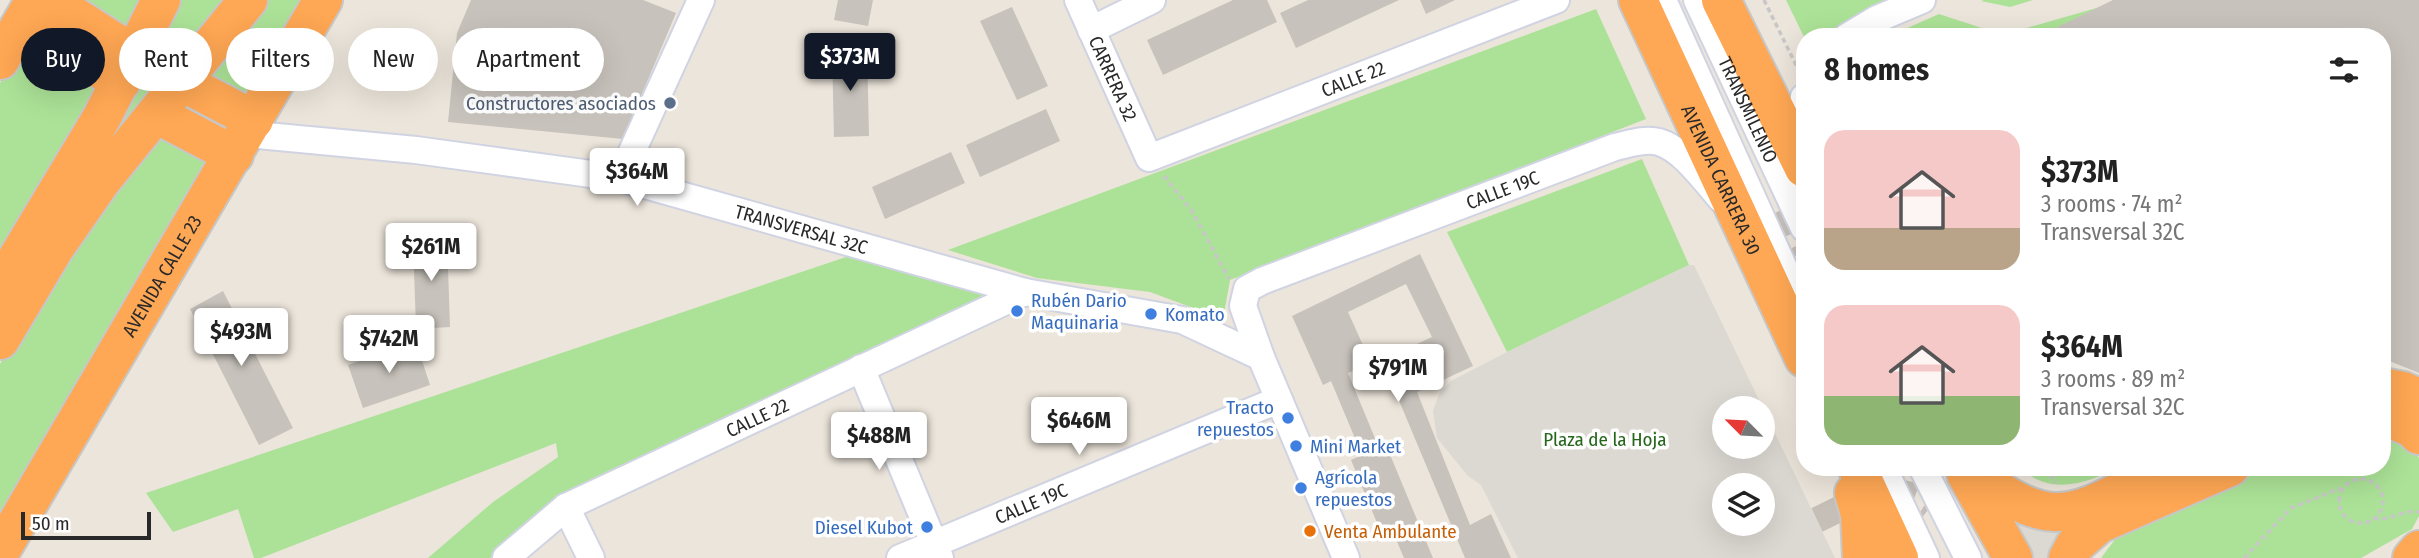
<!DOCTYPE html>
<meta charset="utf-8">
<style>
:root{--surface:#fff;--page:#f6f6f6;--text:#222;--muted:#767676;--accent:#111827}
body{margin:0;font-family:"Fira Sans Condensed",sans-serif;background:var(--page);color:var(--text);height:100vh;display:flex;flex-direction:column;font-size:26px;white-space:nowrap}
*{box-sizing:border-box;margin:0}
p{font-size:23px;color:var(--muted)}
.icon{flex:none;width:38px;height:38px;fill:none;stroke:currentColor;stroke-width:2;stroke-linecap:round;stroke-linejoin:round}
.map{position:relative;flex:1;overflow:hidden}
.panel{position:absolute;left:1796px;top:28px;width:595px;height:448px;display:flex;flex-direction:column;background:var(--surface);border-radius:28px;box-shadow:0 7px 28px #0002}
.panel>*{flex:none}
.guide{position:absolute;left:21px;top:28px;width:665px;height:63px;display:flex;gap:14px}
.needle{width:46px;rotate:294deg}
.controls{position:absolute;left:1712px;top:396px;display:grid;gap:14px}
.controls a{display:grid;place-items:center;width:63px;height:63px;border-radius:50%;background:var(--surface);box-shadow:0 7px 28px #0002;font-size:35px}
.scale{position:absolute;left:21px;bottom:18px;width:130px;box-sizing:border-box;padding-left:7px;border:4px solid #292929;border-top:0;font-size:19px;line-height:24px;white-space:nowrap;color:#292929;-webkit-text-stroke:5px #fff;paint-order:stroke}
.price{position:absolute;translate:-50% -60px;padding:0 16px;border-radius:7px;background:#fff;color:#222;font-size:23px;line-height:46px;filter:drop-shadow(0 2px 4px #0008)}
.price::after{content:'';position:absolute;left:50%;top:42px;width:21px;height:16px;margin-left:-10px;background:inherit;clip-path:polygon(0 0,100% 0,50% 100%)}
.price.current{background:var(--accent);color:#fff}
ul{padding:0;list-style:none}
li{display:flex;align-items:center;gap:21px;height:175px;padding:0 28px}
li span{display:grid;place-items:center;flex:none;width:196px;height:140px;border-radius:21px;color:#555}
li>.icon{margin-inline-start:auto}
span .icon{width:84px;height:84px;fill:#fffc;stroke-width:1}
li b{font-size:30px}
h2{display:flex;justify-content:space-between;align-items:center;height:84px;padding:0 28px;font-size:30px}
.tag{padding:0 24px;border-radius:32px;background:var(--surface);box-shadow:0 7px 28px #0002;font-size:24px;line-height:63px}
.tag.current{background:var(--accent);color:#fff}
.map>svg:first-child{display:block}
.green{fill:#ace297}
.plaza{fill:#dcd8d2;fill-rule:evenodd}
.building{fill:#c7c2bb}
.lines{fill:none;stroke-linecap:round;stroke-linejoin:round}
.minor-tunnel{stroke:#c5bfb7;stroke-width:26;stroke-dasharray:26 13;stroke-linecap:butt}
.minor-casing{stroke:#d0d3e2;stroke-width:30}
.highway-casing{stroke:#c7c7c7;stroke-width:42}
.path{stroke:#c7c7c7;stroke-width:3.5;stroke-dasharray:5 3.5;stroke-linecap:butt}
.minor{stroke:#fff;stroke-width:26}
.highway{stroke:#fea754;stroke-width:38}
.service-dot{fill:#5c6f8a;stroke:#fff;stroke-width:2.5}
.shop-dot{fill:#3f7fe0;stroke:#fff;stroke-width:2.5}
.food-dot{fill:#e8710a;stroke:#fff;stroke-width:2.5}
.labels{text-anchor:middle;stroke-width:7;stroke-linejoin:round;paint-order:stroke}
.street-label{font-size:19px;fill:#292929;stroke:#fff}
.service-label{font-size:19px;fill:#4e5e75;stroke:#fff;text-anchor:end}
.shop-label{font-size:19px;fill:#366cbe;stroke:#fff;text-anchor:start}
.park-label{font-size:19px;fill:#25661a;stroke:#fff}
.food-label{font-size:19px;fill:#c56008;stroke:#fff;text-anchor:start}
</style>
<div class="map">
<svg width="2419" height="558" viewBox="0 0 2419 558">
<rect width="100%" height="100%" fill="#ece5db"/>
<path class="green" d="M72,0h77l-16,38z
M175,0h61l-141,169z
M268,0h38l-56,102 -42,-24z
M1786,0h117l-90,37h-9z
M2033,0l-23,7 -29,-6 3,-1z
M2100,7l-63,30h-150l52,-23 46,15h38z
M1596,9l50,110 -416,161 -7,39 -73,-27 -113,-14 -89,-28z
M23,44l76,46 -99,167v-174z
M167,134l53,22 -220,376v-168l84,-141 58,-74z
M1642,159l47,106 -182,87 -60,-120z
M852,255l145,40 -483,243 -24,20h-62l65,-56 65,-45 -2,-14 -295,115h-7l-16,-49 -65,23 -27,-39z
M2382,431l28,13 9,14v58l-7,13 -51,29h-260l15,-20 31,-20 112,-51h123z
M2020,467h100c-32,16 -71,30 -100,0z"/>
<path class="plaza" d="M1689,265h5l141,293h-317l-37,-73 -13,-9 -31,-38 -4,-27 6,-17 12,-13 56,-29zM1724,408h38v38h-38zM1724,485h38v38h-38z
M2002,503l70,16 -13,39h-34z"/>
<path class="building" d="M471,0h172l33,13 -53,126 -175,-17 9,-89z
M838,0h35l-5,26 -34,-6z
M1233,0h34l10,22 -114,53 -16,-35z
M1308,0h91l-103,48 -16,-35z
M1420,0h35l-29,14z
M2113,0h306v373l-37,-15v-321h-345z
M1012,7l36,79 -31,14 -37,-79z
M867,49l2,87 -35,1 -2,-87z
M1046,109l14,32 -80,36 -14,-32z
M951,152l14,31 -80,36 -13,-32z
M447,238l3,89 -34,2 -3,-90z
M1420,254l53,112 -56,26 53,133 21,-11 20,44h-46l-83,-198 50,-23 -26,-53 -58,28 23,51 -23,10 31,75 7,-3 47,113h-29l-12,-28 -10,5 -31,-75 11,-5 -31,-74 -8,4 -31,-69z
M223,291l70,137 -34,17 -69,-136z
M416,342l14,43 -67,23 -15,-43z"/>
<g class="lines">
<path class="minor-tunnel" d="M1783,209l21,43
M1879,500l12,-11 11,-22
M1817,520c38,-18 75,-44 114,-14"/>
<defs>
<g id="minor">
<path id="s1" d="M1078,0l71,158 407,-158"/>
<path d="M1663,0l141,312"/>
<path id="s2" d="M1697,0l107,228"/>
<path d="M1091,30l61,-30"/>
<path d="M1847,37l30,-18 45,-19"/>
<path id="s3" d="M246,134l170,16 204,28 405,114 157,28 79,37"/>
<path d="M1794,148l10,-51"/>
<path d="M620,178l81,-178"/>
<path d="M861,368l79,190"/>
<path d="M1883,467l43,91"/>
<path d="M1922,467l46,91"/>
<path d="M566,507l25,51"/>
<path id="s4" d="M506,558l60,-51 459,-215"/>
<path id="s5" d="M900,558l378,-158"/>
<path id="s6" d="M1346,558l-85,-201 -18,-51 4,-17 15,-8 353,-134c14,-3 30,-9 44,-5 24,7 46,39 62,57"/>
</g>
<g id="highway">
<path d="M49,0l86,55"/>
<path id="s7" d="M1638,0l166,358"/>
<path d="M1721,0l83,168"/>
<path d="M23,22l98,60"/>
<path d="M0,60l35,-60"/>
<path d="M182,82l72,38"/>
<path d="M156,114l78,41"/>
<path d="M0,287l102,-170 59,-117"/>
<path d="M0,340l54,-91 48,-69 146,-180"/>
<path d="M2382,387l21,4 16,7"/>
<path d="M2382,415l30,13 7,7"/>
<path d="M1857,467l42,91"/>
<path d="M1967,467c91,74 109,44 202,0"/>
<path d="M1966,474l47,84"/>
<path d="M1854,493l6,21 2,44"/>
<path id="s8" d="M0,552l323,-552"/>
<path d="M2068,558l7,-13 24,-21 131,-57"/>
<path d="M2412,558l7,-8"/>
</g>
</defs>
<use href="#minor" class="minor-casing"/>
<use href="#highway" class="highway-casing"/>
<path class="path" d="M1764,0l38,77
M1164,176l28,35 37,68
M2046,467l10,16
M2339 501a22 22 0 1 1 44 0a22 22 0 1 1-44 0Z
M2374,518c16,4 28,-9 45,-6
M2244,558l47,-50 50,-20"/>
<use href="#minor" class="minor"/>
<use href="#highway" class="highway"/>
</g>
<circle class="service-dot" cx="670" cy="103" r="7"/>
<g class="shop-dot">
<circle cx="1017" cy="311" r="7"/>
<circle cx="1151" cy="314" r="7"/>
<circle cx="1288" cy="418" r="7"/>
<circle cx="1296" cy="446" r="7"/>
<circle cx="1301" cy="488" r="7"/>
<circle cx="927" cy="527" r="7"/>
</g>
<circle class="food-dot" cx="1310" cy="531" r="7"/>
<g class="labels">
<g class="street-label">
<text dy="7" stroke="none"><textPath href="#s1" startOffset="86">CARRERA 32</textPath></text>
<text dy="7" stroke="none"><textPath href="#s1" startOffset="392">CALLE 22</textPath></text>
<text dy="7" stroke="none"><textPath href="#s2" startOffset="121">TRANSMILENIO</textPath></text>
<text dy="7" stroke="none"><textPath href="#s7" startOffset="198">AVENIDA CARRERA 30</textPath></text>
<text dy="7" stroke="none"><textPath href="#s6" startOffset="564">CALLE 19C</textPath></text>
<text dy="7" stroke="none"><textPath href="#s3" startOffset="565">TRANSVERSAL 32C</textPath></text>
<text dy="7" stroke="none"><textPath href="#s8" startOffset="320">AVENIDA CALLE 23</textPath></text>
<text dy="7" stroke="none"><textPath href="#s4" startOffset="290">CALLE 22</textPath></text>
<text dy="7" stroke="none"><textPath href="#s5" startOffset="142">CALLE 19C</textPath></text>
</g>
<g class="service-label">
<text x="656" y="110">Constructores asociados</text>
</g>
<g class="shop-label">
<text x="1031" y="307">Rubén Dario<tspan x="1031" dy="22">Maquinaria</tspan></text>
<text x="1165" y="321">Komato</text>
<text x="1274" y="414" text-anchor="end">Tracto<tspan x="1274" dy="22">repuestos</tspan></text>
<text x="1310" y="453">Mini Market</text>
<text x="1315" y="484">Agrícola<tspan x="1315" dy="22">repuestos</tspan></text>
<text x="913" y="534" text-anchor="end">Diesel Kubot</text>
</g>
<g class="park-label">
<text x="1605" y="446">Plaza de la Hoja</text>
</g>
<g class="food-label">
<text x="1324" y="538">Venta Ambulante</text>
</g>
</g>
</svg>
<div class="controls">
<a><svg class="needle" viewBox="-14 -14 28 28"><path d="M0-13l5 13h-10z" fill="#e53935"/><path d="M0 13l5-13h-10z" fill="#767676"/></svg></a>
<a><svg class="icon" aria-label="layers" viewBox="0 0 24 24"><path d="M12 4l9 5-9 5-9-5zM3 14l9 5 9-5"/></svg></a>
</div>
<div class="scale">50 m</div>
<b class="price current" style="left:850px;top:93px">$373M</b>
<b class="price" style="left:637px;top:208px">$364M</b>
<b class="price" style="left:431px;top:283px">$261M</b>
<b class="price" style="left:241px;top:368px">$493M</b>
<b class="price" style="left:389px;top:375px">$742M</b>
<b class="price" style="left:1398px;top:404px">$791M</b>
<b class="price" style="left:1079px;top:457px">$646M</b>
<b class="price" style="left:879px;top:472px">$488M</b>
<div class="guide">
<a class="tag current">Buy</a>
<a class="tag">Rent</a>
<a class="tag">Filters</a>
<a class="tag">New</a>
<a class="tag">Apartment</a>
</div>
<section class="panel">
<h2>8 homes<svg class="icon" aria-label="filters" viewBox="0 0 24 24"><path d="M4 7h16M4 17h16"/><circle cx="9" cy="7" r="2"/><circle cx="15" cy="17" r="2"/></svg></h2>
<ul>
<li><span style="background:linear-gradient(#f6c9c9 70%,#b9a48a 0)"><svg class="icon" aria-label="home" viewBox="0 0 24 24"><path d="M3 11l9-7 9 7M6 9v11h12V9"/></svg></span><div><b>$373M</b><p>3 rooms · 74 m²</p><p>Transversal 32C</p></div></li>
<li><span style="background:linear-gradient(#f6c9c9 65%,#8fb573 0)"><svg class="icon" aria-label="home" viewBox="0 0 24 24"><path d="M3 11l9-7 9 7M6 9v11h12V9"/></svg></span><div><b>$364M</b><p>3 rooms · 89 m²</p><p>Transversal 32C</p></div></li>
</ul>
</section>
</div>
